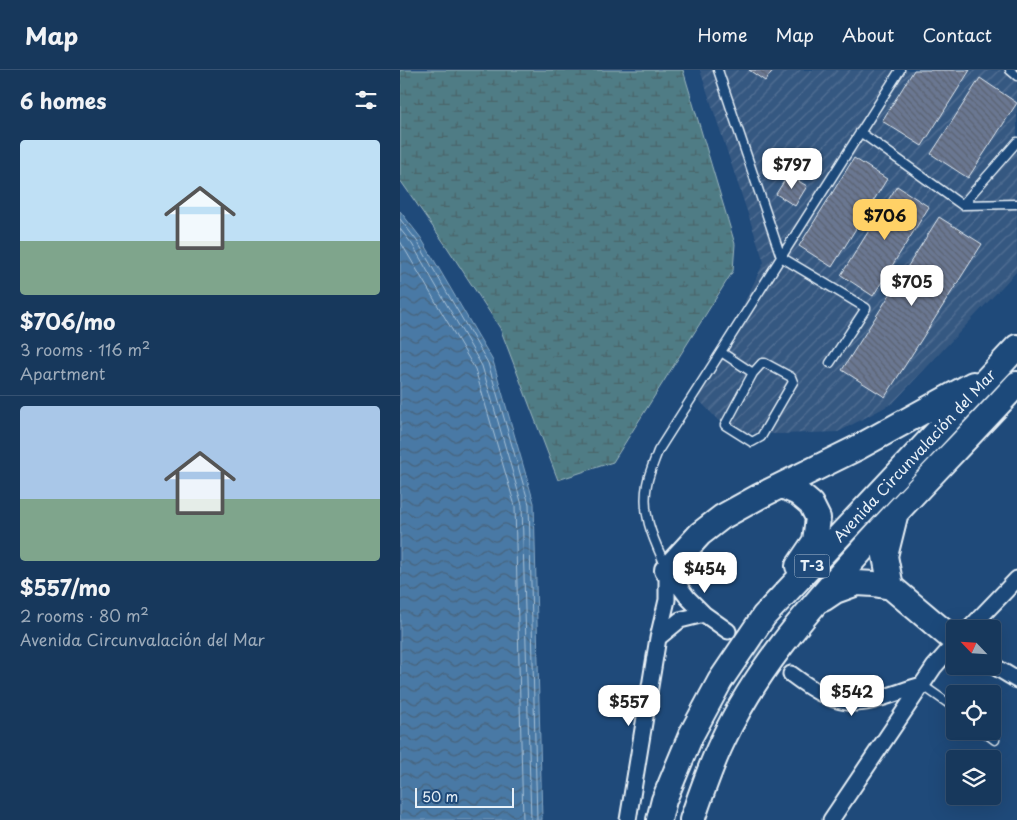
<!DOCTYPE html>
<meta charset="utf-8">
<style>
:root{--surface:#17385c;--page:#244365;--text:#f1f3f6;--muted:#9eacbb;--line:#365272;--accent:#ffd166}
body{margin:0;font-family:"Playpen Sans",sans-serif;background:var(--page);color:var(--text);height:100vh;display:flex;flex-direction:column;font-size:19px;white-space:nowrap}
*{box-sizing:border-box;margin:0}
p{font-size:16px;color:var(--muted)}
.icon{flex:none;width:28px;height:28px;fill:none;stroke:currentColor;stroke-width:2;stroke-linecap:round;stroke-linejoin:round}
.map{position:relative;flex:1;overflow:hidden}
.sheet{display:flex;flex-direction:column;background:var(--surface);width:400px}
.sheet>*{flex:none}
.needle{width:32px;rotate:295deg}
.fabs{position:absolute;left:546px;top:550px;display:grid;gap:10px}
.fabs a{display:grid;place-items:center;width:55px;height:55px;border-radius:5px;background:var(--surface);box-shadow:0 5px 20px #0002,0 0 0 1px var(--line);font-size:25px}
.scale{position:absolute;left:15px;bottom:12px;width:99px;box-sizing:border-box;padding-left:5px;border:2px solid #e8f1f8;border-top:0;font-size:14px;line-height:18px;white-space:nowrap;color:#e8f1f8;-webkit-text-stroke:4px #1f4a7a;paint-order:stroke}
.price{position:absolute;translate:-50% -42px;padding:0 11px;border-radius:10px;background:#fff;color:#222;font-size:16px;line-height:32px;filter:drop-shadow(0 1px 2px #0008)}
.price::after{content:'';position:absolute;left:50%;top:30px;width:15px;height:11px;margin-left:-8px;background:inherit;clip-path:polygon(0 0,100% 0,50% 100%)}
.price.active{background:var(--accent);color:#111}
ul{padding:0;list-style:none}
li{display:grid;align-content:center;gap:10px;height:265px;padding:0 20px}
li+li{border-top:1px solid var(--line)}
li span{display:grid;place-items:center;height:155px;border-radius:5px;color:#555}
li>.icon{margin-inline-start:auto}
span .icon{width:90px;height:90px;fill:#fffc;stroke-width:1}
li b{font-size:21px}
h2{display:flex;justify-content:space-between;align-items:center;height:60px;padding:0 20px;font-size:21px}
header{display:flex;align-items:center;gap:30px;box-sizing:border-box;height:70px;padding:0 25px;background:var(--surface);border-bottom:1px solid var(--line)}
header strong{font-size:24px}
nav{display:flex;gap:28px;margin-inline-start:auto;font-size:18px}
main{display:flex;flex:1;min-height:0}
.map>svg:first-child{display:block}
.industrial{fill:url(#industrial-furrows)}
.wetland{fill:url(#wetland-marsh);stroke:#9cb6be}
.water{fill:url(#water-waves);stroke:#88a9c6}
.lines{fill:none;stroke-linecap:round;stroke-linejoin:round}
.shore{stroke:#a8c1d7;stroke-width:1}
.building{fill:url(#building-back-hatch);stroke:#e8f1f8}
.minor-tunnel{stroke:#3d638d;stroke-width:15;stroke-dasharray:15 8;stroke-linecap:butt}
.service-casing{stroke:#e8f1f8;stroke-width:11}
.minor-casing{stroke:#e8f1f8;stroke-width:19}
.primary-casing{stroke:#e8f1f8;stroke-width:28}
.service{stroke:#1f4a7a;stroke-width:8}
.minor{stroke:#1f4a7a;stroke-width:15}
.primary{stroke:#1f4a7a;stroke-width:24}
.labels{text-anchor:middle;stroke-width:5;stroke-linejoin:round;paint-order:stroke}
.shield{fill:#1f4a7a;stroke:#acbfd2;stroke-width:1}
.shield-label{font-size:14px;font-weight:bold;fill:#e8f1f8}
.street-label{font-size:15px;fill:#e8f1f8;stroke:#1f4a7a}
</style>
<header>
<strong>Map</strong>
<nav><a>Home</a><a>Map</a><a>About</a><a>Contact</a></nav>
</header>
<main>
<section class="sheet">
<h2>6 homes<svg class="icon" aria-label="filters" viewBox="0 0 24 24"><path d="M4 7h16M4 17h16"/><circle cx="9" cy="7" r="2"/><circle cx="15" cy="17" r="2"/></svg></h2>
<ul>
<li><span style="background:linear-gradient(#bfe0f5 65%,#7fa58c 0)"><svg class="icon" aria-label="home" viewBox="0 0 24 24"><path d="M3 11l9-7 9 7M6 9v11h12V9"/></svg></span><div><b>$706/mo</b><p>3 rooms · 116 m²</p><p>Apartment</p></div></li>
<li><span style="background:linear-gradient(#a9c7e8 60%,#7fa58c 0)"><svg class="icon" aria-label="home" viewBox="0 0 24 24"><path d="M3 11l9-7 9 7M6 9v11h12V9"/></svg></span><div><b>$557/mo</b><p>2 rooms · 80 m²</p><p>Avenida Circunvalación del Mar</p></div></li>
</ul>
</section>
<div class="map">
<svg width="617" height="750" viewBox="0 0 617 750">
<defs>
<pattern id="industrial-furrows" width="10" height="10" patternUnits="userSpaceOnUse" patternTransform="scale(1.25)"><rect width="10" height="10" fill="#365881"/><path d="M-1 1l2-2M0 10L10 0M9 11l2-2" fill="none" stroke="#537094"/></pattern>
<pattern id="wetland-marsh" width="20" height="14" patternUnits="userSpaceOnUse" patternTransform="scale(1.25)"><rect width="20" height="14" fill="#4f7c85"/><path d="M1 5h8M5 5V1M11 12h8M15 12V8" fill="none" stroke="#4b656a"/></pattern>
<pattern id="water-waves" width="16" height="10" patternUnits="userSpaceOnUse" patternTransform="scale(1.25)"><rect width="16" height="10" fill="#4879a5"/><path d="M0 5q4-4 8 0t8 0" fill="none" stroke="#47637c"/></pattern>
<pattern id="building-back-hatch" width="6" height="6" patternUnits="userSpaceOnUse" patternTransform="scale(1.25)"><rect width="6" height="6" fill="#6b7791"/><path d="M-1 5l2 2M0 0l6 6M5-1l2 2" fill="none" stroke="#5a6271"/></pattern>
</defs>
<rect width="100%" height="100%" fill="#1f4a7a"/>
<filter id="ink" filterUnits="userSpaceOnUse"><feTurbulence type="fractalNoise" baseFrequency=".02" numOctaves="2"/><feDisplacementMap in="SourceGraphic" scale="10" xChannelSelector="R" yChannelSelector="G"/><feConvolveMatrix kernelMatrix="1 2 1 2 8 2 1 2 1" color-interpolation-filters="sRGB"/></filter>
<g filter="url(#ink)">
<path class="industrial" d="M300,0h317v201l-124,132 -55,29 -58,2 -50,-1 -32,-34 66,-137z"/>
<path class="wetland" d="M0,0h283l52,174 -2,27 -120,191 -55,18 -58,-152 -53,-81 -47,-67z"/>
<path class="water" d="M0,141l21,27 72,123 41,142 8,317h-142z"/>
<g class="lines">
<path class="shore" d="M0,149l17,22 71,122 41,141 8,316
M0,159l12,15 70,122 40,139 9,315
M0,171l75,128 40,137 8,314"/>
</g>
<path class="building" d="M349,0h24l-8,11z
M514,0h56l-48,76 -40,-25z
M580,8l37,25 -49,75 -37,-24z
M454,88l33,21 -55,88 -33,-21z
M388,105l19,11 -12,20 -19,-12z
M497,116l32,21 -56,89 -32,-21z
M539,147l43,27 -97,153 -43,-27z"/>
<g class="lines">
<path class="minor-tunnel" d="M328,561l63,43"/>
<defs>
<path id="service" d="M318,0l63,187 85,51 -36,55
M610,0l7,6
M460,62l102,73 55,-63
M562,135l55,-1
M321,282l32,21
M362,293h3l26,14 2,5 -32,55 -9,5 -27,-17 28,-52z
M266,497c-12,-27 -25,-52 -19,-83 2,-11 7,-22 11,-33l242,-381
M522,615l33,23
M583,661l12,9"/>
<path id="minor" d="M267,500l21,28 16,16 24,17
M569,559l48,-50
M258,568l22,-18 24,-6
M592,595l25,15
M391,604c21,16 47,33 75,28 19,-4 38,-12 56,-17
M228,750l30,-182 9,-38v-30
M431,750l103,-153 21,-24"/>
<path id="primary" d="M382,416l16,7 13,11 7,14 -3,23 -17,25
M267,500l33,-36 22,-17 38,-21 97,-48 116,-64
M491,517l-6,-31 10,-40
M423,529l12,-8 22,-8 17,1 17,3 64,54
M259,750l5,-20 27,-65 29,-54 44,-65 253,-269
M292,750c9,-26 18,-53 30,-78 32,-69 82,-127 132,-183 53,-60 109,-116 163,-175"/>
</defs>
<use href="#service" class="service-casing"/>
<use href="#minor" class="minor-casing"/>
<use href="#primary" class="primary-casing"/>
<use href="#service" class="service"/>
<use href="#minor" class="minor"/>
<use href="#primary" class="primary"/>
</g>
</g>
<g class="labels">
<rect class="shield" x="394.5" y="484.5" width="35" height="23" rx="4"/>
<g class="shield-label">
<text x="412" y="501">T-3</text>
</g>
<g class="street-label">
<text transform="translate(515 386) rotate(-47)" y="5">Avenida Circunvalación del Mar</text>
</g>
</g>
</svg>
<div class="fabs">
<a><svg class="needle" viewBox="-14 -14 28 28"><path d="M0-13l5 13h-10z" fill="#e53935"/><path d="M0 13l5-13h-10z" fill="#9eacbb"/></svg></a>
<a><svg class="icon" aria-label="locate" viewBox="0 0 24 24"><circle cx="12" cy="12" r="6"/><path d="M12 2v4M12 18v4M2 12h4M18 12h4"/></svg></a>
<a><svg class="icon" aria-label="layers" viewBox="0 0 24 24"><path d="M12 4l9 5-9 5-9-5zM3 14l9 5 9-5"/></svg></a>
</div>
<div class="scale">50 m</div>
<b class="price" style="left:392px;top:120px">$797</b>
<b class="price active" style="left:485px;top:171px">$706</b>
<b class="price" style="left:512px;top:237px">$705</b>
<b class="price" style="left:305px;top:524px">$454</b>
<b class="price" style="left:452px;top:647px">$542</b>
<b class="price" style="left:229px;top:657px">$557</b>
</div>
</main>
